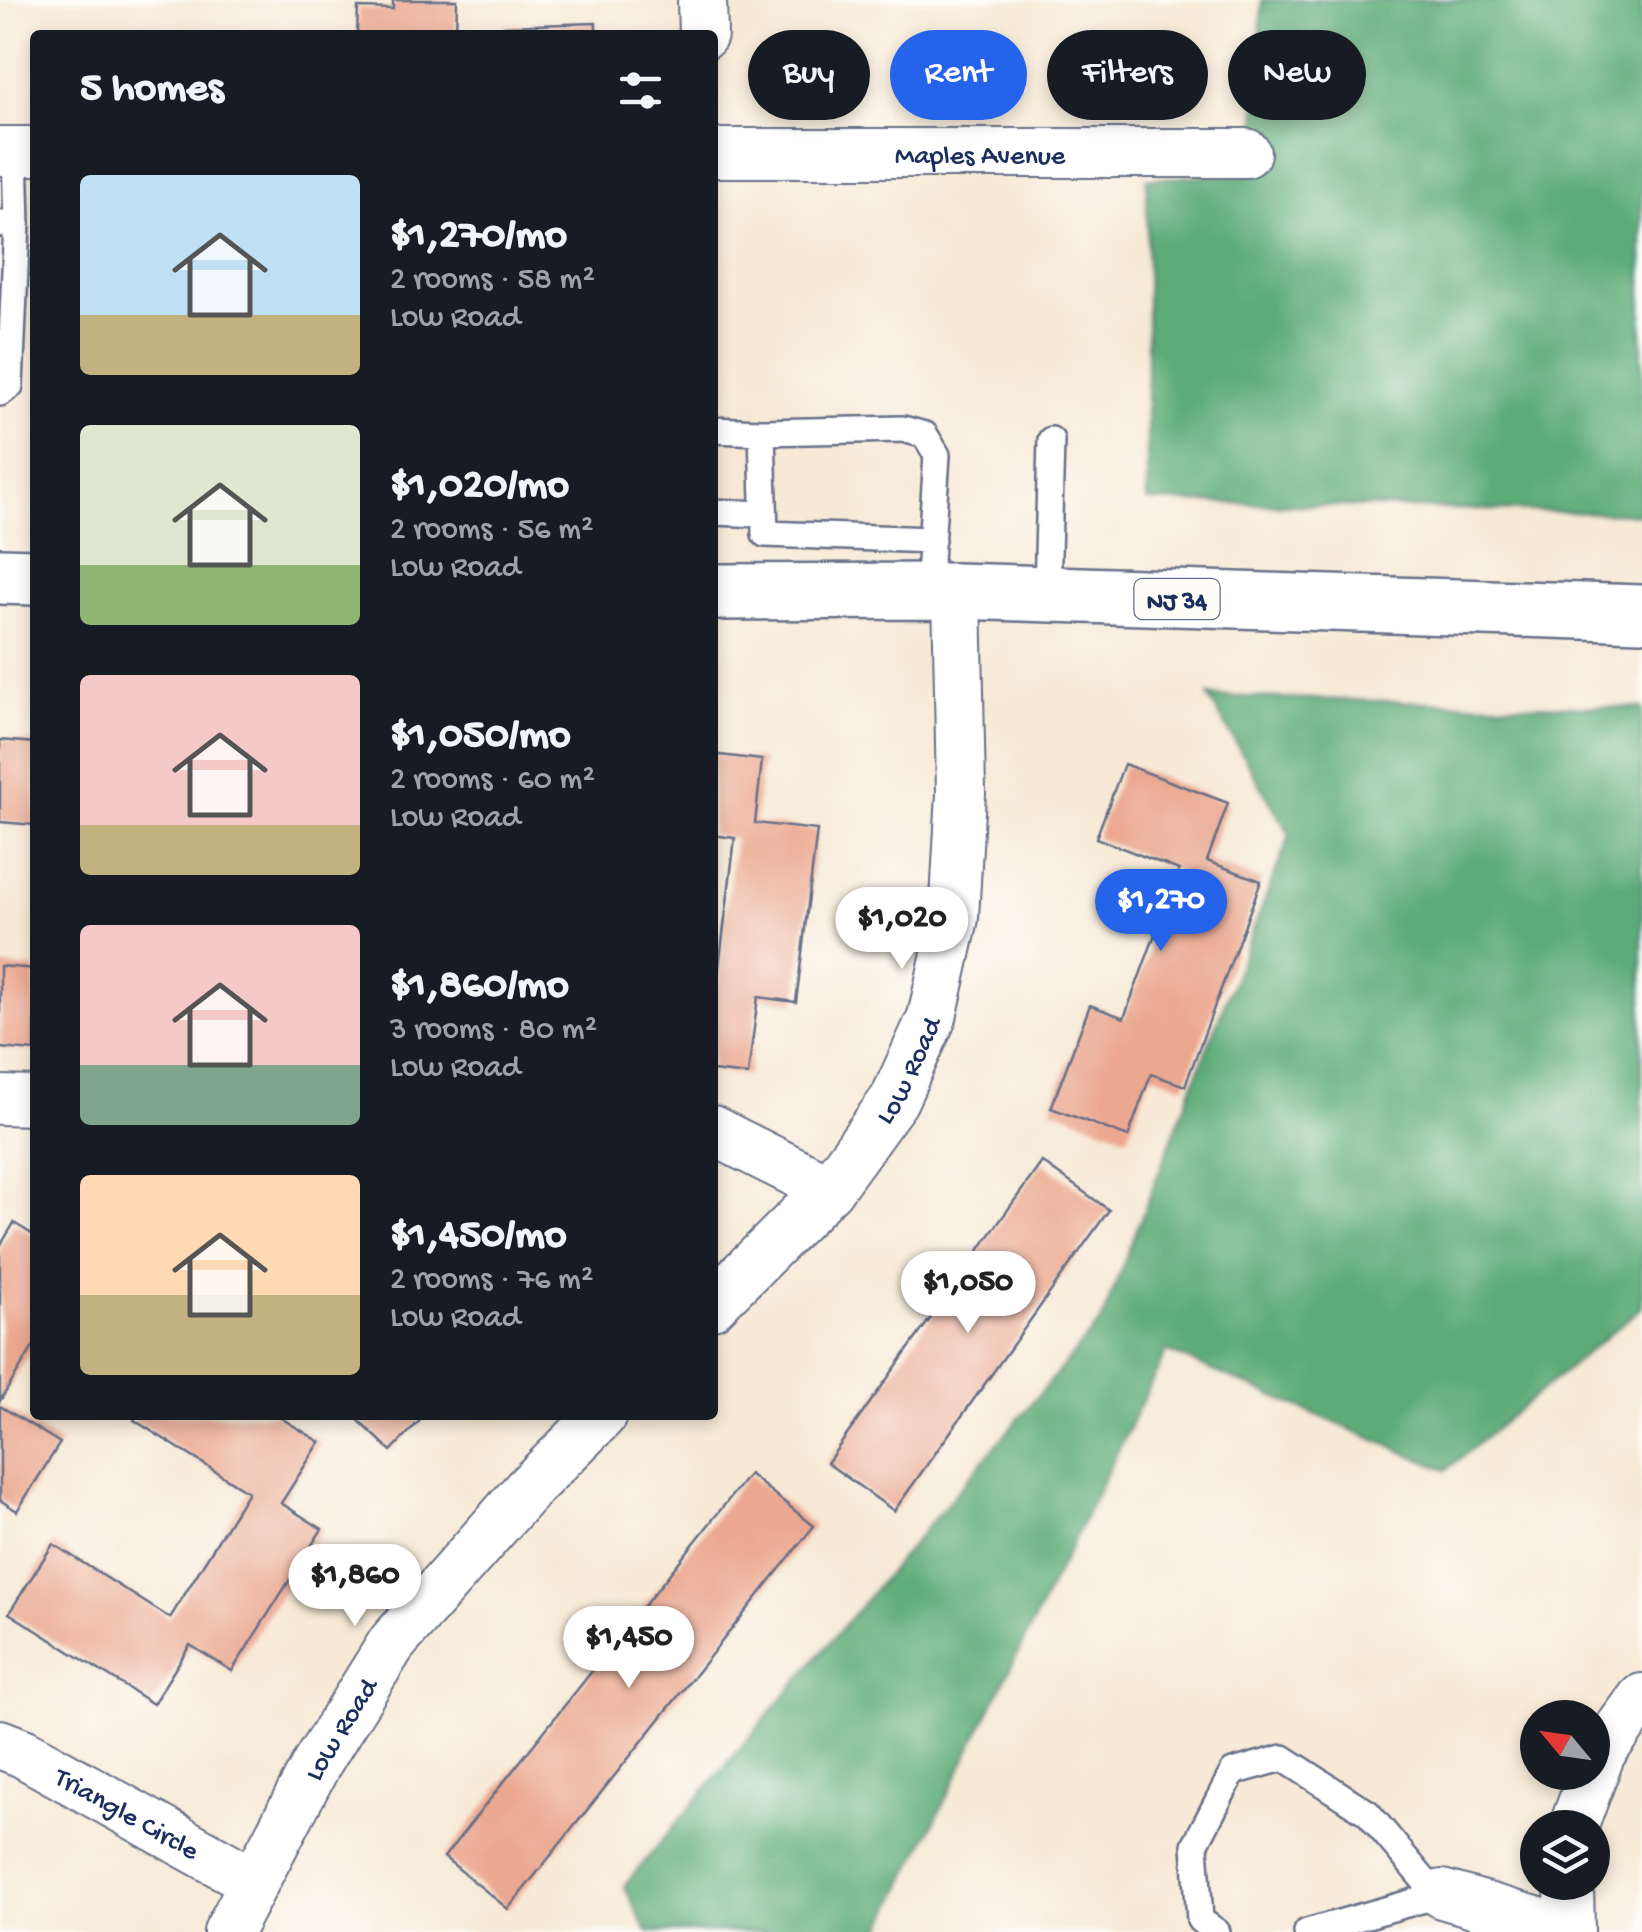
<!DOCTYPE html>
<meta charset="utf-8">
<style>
:root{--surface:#171b24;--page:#20242c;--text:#f1f3f6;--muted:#9ea1a6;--accent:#2563eb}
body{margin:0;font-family:"Gochi Hand",sans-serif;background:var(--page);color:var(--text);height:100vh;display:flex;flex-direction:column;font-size:38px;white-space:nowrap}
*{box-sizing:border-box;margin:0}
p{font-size:32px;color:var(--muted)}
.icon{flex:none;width:55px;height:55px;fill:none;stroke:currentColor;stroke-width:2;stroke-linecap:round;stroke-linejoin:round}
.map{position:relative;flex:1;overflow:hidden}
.drawer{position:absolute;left:30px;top:30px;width:688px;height:1390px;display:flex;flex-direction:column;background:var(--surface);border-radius:10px;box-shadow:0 5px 15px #0003}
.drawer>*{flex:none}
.guide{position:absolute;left:748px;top:30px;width:742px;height:90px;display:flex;gap:20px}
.needle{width:65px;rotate:299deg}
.tools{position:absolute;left:1520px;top:1700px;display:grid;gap:20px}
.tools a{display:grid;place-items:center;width:90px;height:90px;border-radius:50%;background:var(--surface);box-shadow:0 5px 15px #0003;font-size:50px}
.price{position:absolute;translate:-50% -85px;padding:0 22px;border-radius:35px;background:#fff;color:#222;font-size:32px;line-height:65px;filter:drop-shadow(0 2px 5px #0008)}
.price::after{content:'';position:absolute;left:50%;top:60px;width:30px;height:22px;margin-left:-15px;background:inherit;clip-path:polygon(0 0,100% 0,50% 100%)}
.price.active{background:var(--accent);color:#fff}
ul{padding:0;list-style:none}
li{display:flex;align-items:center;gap:30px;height:250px;padding:0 50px}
li span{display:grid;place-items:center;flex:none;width:280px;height:200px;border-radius:10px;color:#555}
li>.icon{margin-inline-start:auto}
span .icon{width:120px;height:120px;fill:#fffc;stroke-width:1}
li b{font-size:42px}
h2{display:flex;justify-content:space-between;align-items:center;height:120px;padding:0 50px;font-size:42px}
.chip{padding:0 35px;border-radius:45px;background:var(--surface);box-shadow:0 5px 15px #0003;font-size:35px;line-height:90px}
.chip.active{background:var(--accent);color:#fff}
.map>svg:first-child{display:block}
.forest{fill:#5dac78;stroke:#3c6e6b;stroke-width:2.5}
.building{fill:#eba78f}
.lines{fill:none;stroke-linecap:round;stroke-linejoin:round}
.lane-casing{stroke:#687088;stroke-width:30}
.street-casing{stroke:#687088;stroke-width:52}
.primary-casing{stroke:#687088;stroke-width:60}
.lane{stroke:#fff;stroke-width:25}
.street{stroke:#fff;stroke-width:48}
.primary{stroke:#fff;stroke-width:55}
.labels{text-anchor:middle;stroke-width:8;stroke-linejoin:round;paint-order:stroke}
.shield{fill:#fdfcf7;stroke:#5f6c8c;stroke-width:2.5}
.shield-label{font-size:25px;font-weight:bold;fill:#1b2f5e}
.street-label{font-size:28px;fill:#1b2f5e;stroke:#fdfcf7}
</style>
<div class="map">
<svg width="1642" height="1932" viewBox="0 0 1642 1932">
<rect width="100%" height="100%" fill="#fdfcf7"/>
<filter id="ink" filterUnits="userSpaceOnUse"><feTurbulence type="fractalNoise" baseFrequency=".01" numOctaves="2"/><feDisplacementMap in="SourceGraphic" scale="20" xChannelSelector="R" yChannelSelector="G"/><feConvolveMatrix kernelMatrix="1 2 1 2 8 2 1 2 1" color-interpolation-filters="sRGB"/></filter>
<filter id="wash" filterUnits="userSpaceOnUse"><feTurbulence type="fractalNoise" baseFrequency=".0048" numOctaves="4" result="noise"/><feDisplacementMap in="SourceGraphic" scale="40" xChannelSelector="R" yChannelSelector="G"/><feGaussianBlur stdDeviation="2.25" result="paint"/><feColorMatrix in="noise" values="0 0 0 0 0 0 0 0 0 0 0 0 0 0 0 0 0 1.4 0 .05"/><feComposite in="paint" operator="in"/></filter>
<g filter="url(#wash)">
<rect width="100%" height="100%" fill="#f7e9d5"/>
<path class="forest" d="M1262,0h380v514l-495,-13v-322l107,-6z
M1208,696l434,12v599l-196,163 -279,-119 -287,581h-233l-23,-46 477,-565 189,-486z"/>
<g id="blocks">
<path class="building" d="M393,0h64l-1,35h-99l1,-27 35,1z
M596,23v12h-91v-9z
M0,740l35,3v82l-35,-3z
M712,754l50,6 -7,63 62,7 -21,172 -38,-5 -10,78 -36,-4v-80h4l19,-153 -23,-3z
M1124,764l104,39 -21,58 54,20 -76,205 -34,-12 -23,63 -77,-29 39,-103 34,13 55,-148 -83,-32z
M0,966l35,3v82l-35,-3z
M1042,1162l67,48 -215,301 -67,-48z
M14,1223l21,13v108l-35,57v-155z
M0,1406l60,37 -43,68 -17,-11z
M137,1415h139l44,27 -39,61 41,26 -90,142 -42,-26 -37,59 -144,-91 44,-69 117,74 78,-126 -114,-72z
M353,1415h72l-34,36z
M749,1474l65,52 -306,383 -64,-52z"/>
</g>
</g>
<g filter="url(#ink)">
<use href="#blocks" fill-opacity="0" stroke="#687088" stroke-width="2.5"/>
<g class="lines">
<defs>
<path id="lane" d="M15,151l2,73
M0,224h17l-7,162 -10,7
M712,430l50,2 141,-3 22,6 12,20 -9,137
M762,432l3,102 167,6
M712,512l52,2
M1047,594l4,-154
M1217,1932l-17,-12 -5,-75 38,-73 50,-14 85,55 65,78 9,3 -135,38"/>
<g id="street">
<path d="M702,0l1,35"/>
<path d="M0,151h35"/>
<path id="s1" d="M712,153h534"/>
<path d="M0,1100l35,1"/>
<path d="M712,1130l117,59"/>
<path id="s2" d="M712,1305l117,-116 65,-89 38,-83 22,-99 7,-125 -4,-202"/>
<path id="s3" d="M0,1744l23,9 231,129"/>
<path d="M1573,1828l28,-75 41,-55"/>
<path d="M1569,1882l1,50"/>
<path d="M1442,1894l128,37"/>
<path id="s4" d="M228,1932l89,-169 75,-120 135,-153 75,-75"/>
</g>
<path id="primary" d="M0,576l35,1
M712,592l245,-1 685,22"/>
</defs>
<use href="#lane" class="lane-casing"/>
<use href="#street" class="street-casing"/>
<use href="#primary" class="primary-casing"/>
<use href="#lane" class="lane"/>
<use href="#street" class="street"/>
<use href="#primary" class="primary"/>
</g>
</g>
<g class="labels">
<rect class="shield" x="1134.5" y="579" width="85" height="40" rx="8"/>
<g class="shield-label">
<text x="1177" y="608">NJ 34</text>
</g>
<g class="street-label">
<text dy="10" stroke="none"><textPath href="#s1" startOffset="268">Maples Avenue</textPath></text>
<text dy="10" stroke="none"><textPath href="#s2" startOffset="308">Low Road</textPath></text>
<text dy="10" stroke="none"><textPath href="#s4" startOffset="232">Low Road</textPath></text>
<text dy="10" stroke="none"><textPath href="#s3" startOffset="145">Triangle Circle</textPath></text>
</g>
</g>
</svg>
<div class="tools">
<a><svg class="needle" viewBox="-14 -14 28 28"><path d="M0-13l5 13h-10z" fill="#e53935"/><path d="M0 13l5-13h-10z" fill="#9ea1a6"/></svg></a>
<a><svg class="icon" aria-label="layers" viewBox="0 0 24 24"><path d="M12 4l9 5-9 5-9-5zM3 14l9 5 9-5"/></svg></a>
</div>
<b class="price active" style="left:1161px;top:954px">$1,270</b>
<b class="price" style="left:902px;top:972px">$1,020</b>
<b class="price" style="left:968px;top:1336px">$1,050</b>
<b class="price" style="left:355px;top:1629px">$1,860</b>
<b class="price" style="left:629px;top:1691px">$1,450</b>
<div class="guide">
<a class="chip">Buy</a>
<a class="chip active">Rent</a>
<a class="chip">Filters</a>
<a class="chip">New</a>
</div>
<section class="drawer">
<h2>5 homes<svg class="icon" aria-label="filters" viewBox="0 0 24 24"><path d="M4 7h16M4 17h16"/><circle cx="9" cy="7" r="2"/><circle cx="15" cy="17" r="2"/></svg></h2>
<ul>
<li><span style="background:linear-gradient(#bfe0f5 70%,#c2b280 0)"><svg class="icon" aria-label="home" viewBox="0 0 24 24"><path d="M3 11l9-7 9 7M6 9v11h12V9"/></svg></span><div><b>$1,270/mo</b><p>2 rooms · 58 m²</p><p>Low Road</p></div></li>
<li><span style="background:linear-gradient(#dfe7d0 70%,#8fb573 0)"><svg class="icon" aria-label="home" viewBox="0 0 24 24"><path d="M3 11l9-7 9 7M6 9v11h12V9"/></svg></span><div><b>$1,020/mo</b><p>2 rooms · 56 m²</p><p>Low Road</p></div></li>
<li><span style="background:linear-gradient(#f6c9c9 75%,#c2b280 0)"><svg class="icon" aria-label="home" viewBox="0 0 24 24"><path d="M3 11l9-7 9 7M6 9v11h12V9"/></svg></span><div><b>$1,050/mo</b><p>2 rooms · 60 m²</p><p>Low Road</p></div></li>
<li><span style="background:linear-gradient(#f6c9c9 70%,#7fa58c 0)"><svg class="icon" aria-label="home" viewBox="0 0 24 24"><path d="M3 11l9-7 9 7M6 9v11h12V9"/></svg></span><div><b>$1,860/mo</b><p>3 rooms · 80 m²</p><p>Low Road</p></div></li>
<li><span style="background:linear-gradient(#ffd9b3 60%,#c2b280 0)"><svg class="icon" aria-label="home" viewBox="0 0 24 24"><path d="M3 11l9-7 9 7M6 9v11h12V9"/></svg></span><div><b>$1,450/mo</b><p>2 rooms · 76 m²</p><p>Low Road</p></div></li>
</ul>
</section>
</div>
